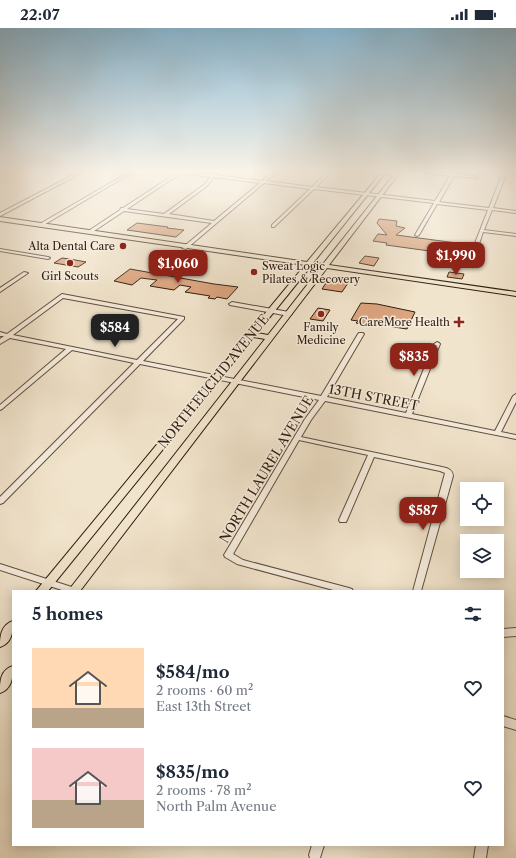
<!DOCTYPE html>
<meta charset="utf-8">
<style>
:root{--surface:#fff;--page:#f2f2f3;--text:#1f2937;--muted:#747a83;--accent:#8f2418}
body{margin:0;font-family:"Libre Caslon Text",serif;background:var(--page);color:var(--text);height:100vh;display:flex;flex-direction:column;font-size:15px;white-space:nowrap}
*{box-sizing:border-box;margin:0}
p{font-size:13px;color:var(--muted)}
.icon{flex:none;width:22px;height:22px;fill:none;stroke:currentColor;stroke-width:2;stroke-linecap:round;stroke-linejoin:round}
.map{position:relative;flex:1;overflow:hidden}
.sheet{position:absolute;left:12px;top:562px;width:492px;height:256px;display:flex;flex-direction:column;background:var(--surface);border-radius:0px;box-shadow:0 2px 10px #0003}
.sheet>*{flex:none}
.fabs{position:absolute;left:460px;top:454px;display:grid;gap:8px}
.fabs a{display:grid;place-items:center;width:44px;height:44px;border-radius:0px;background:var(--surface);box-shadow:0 2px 10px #0003;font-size:20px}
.price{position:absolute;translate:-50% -34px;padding:0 9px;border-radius:8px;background:var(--accent);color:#fff;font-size:13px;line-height:26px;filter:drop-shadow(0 1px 2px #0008)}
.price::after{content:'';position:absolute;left:50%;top:24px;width:12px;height:9px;margin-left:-6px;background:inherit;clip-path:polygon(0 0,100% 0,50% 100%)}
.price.selected{background:#222;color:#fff}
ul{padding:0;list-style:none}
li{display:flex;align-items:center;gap:12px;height:100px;padding:0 20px}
li span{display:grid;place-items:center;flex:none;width:112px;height:80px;border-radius:0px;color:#555}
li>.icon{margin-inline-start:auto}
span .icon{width:48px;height:48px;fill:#fffc;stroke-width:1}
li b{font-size:17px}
h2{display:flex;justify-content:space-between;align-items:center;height:48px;padding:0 20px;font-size:17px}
.status{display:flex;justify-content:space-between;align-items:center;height:28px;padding:0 20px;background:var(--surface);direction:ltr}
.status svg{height:11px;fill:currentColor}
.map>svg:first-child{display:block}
.building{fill:#dca580;stroke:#301d0f}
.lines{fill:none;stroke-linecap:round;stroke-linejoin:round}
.minor-casing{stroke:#604f3e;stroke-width:2}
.major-casing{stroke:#301d0f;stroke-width:2}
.minor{fill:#f6edde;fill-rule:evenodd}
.major{fill:#f1e4cc;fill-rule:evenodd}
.poi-dot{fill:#8f2418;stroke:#f6edde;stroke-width:1.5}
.labels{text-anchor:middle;stroke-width:3;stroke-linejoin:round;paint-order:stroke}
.far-poi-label{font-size:11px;fill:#301d0f;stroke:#f6edde;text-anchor:end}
.street-label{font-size:13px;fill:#301d0f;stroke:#f6edde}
</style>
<div class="status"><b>22:07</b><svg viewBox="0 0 49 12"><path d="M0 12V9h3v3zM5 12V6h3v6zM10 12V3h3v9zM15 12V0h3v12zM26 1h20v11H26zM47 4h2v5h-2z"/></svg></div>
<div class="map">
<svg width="516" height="830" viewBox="0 0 516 830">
<rect width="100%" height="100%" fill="#f1e4cc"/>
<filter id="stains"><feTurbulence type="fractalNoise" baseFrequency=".005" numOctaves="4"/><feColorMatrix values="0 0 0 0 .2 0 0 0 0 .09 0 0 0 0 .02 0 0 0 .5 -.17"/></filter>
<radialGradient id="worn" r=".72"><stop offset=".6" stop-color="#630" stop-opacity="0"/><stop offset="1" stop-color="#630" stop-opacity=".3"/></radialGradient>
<path class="building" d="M379,191l18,2 -1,5 9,2 -9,7 61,8 -6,11 -65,-9 1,-2 -14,-2 5,-7 9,1 -10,-12z
M137,195l31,4 -1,1 17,2 -8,7 -49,-7z
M365,228l14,2 -5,8 -15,-3z
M62,230l8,1 16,3 -8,5 -24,-4z
M130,241l84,15 24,3 -11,12 -10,-2 -2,2 -7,-1 2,-2 -25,-4 6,-5 -11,-2 -6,5 -24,-4 7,-6 -16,-2 -9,7 -18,-4z
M449,244l15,2 -2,5 -15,-2z
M330,249l20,3 -8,12 -20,-3z
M361,275l16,1 38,8 -8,17 -39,-6 -2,2 -10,-2 2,-2 -7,-1z
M318,280l12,2 -7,11 -13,-2z"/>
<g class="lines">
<defs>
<path id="minor" d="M79,144h4l-83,44v-3z
M129,144h4l-91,54 -4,-1z
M178,144l34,3 3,-2 2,1 -1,1 46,6 11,-9h4l-11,9 46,6 15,-15h4l-15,15 119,14 15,-25 -24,-3 -2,-1 27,1 1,-1h4l-1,2 23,3 -2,1 -22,-2 -15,26 50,6 14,-36h4l-14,36 23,3v2l-24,-3 -8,20 32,4v2l-33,-4 -4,12h-4v-1l13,-33 -51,-6 -18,31 -2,1 -2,-1 19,-32 -120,-14 -40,38h-2v-2l38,-36 -46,-6 -78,66 -4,-1 30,-25 -88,-12 -33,22 -4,-1 33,-22 1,-2h2zM181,145l30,4 -6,7 -41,30 -37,-5zM214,149l46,6 -46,38 -45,-7 38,-28z
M361,144h9l27,3 -2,1z
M0,221l48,8 2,1 -2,1 -48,-8z
M24,244l4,1 -28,19v-4z
M62,266l122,23v2l-41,42 178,35 37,-62 1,-1h4l1,1 -37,63 79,16 28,-69 3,-2 2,1 1,1 -28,70 83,17 18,-35 3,-2v8l-15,30 15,3v4l-191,-38 -14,19 -10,17 141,30c6,1 11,3 11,9l-32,115h-8l32,-118 -5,-2 -66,-14 -27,63 -1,2h-6l-1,-2 29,-65 -69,-15 -66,114 10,6 106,28 3,1 1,2h-16l-100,-27 -12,-7 -1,-2 81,-136 14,-19 -179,-36 -137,139 -3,1v-7l134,-134 -62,-13 -70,59 -2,1v-5l66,-56 -56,-11 -10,6v-5l4,-3h-4v-4l7,2zM63,270l115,21 -41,41 -124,-25z
M232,274l57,10 3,2 -3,2 -59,-11 -1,-1z
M0,536l78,25 1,2h-14l-65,-21z
M516,600v8l-13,1v-8z
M503,688l13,4v10l-13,-4z
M312,817h12l-4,13h-10l-1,-3z
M476,817h12l-2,13h-12z"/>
<path id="major" d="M382,144h4l-73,91 10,1 73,-92h4l-71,93 187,27v4l-189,-28 -247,323h-12l197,-252 -11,-2 -206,254h-12l269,-326 -305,-44v-4l307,45zM311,238l10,1 -53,68 -11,-2z
M13,593c0,11 -1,22 -13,26 0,-11 1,-22 13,-26z
M13,638c0,11 -1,23 -13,27 0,-11 0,-23 13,-27z"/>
</defs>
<use href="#minor" class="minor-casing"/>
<use href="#major" class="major-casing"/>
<use href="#minor" class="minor"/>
<use href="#major" class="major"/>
</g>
<linearGradient id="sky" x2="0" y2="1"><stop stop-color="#89b8d3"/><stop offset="0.55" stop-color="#f9f3e8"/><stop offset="1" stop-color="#f9f3e8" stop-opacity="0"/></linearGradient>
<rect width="516" height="260" fill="url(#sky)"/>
<g class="poi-dot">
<circle cx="123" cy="218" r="4"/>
<circle cx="70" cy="235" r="4"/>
<circle cx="254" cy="244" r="4"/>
<circle cx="321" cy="286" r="4"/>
<path d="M457 288h4v4h4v4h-4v4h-4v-4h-4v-4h4z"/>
</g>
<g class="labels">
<g class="far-poi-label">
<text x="115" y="222">Alta Dental Care</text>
<text x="262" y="242" text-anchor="start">Sweat Logic<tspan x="262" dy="13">Pilates &amp; Recovery</tspan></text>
<text x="70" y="252" text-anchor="middle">Girl Scouts</text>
<text x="450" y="298">CareMore Health</text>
<text x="321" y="303" text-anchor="middle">Family<tspan x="321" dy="13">Medicine</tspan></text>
</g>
<g class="street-label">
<text transform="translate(213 353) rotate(-51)" y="5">NORTH EUCLID AVENUE</text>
<text transform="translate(374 369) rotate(11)" y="5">13TH STREET</text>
<text transform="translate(266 441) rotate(-59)" y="5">NORTH LAUREL AVENUE</text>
</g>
</g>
<rect width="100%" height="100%" filter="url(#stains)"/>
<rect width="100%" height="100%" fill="url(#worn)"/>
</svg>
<div class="fabs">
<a><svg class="icon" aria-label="locate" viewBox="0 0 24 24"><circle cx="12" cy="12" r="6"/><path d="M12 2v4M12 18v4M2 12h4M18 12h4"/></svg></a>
<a><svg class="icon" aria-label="layers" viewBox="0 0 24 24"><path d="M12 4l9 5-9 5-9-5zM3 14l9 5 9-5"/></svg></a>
</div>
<b class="price" style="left:456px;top:248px">$1,990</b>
<b class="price" style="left:178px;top:256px">$1,060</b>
<b class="price selected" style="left:115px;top:320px">$584</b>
<b class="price" style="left:414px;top:349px">$835</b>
<b class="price" style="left:423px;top:503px">$587</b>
<section class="sheet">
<h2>5 homes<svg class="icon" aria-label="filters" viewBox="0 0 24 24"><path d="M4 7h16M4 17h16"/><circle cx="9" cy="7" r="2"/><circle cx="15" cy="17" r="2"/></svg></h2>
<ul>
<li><span style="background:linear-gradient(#ffd9b3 75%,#b9a48a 0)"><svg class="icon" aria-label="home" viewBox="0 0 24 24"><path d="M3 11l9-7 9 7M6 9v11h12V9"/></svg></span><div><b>$584/mo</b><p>2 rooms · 60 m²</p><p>East 13th Street</p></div><svg class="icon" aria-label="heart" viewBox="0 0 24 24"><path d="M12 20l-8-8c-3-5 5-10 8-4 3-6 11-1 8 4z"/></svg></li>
<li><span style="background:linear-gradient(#f6c9c9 65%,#b9a48a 0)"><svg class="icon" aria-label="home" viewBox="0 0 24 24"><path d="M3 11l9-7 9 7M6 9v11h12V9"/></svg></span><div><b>$835/mo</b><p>2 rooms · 78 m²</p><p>North Palm Avenue</p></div><svg class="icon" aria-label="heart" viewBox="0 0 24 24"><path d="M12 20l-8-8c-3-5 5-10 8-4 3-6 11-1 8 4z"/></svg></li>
</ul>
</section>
</div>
